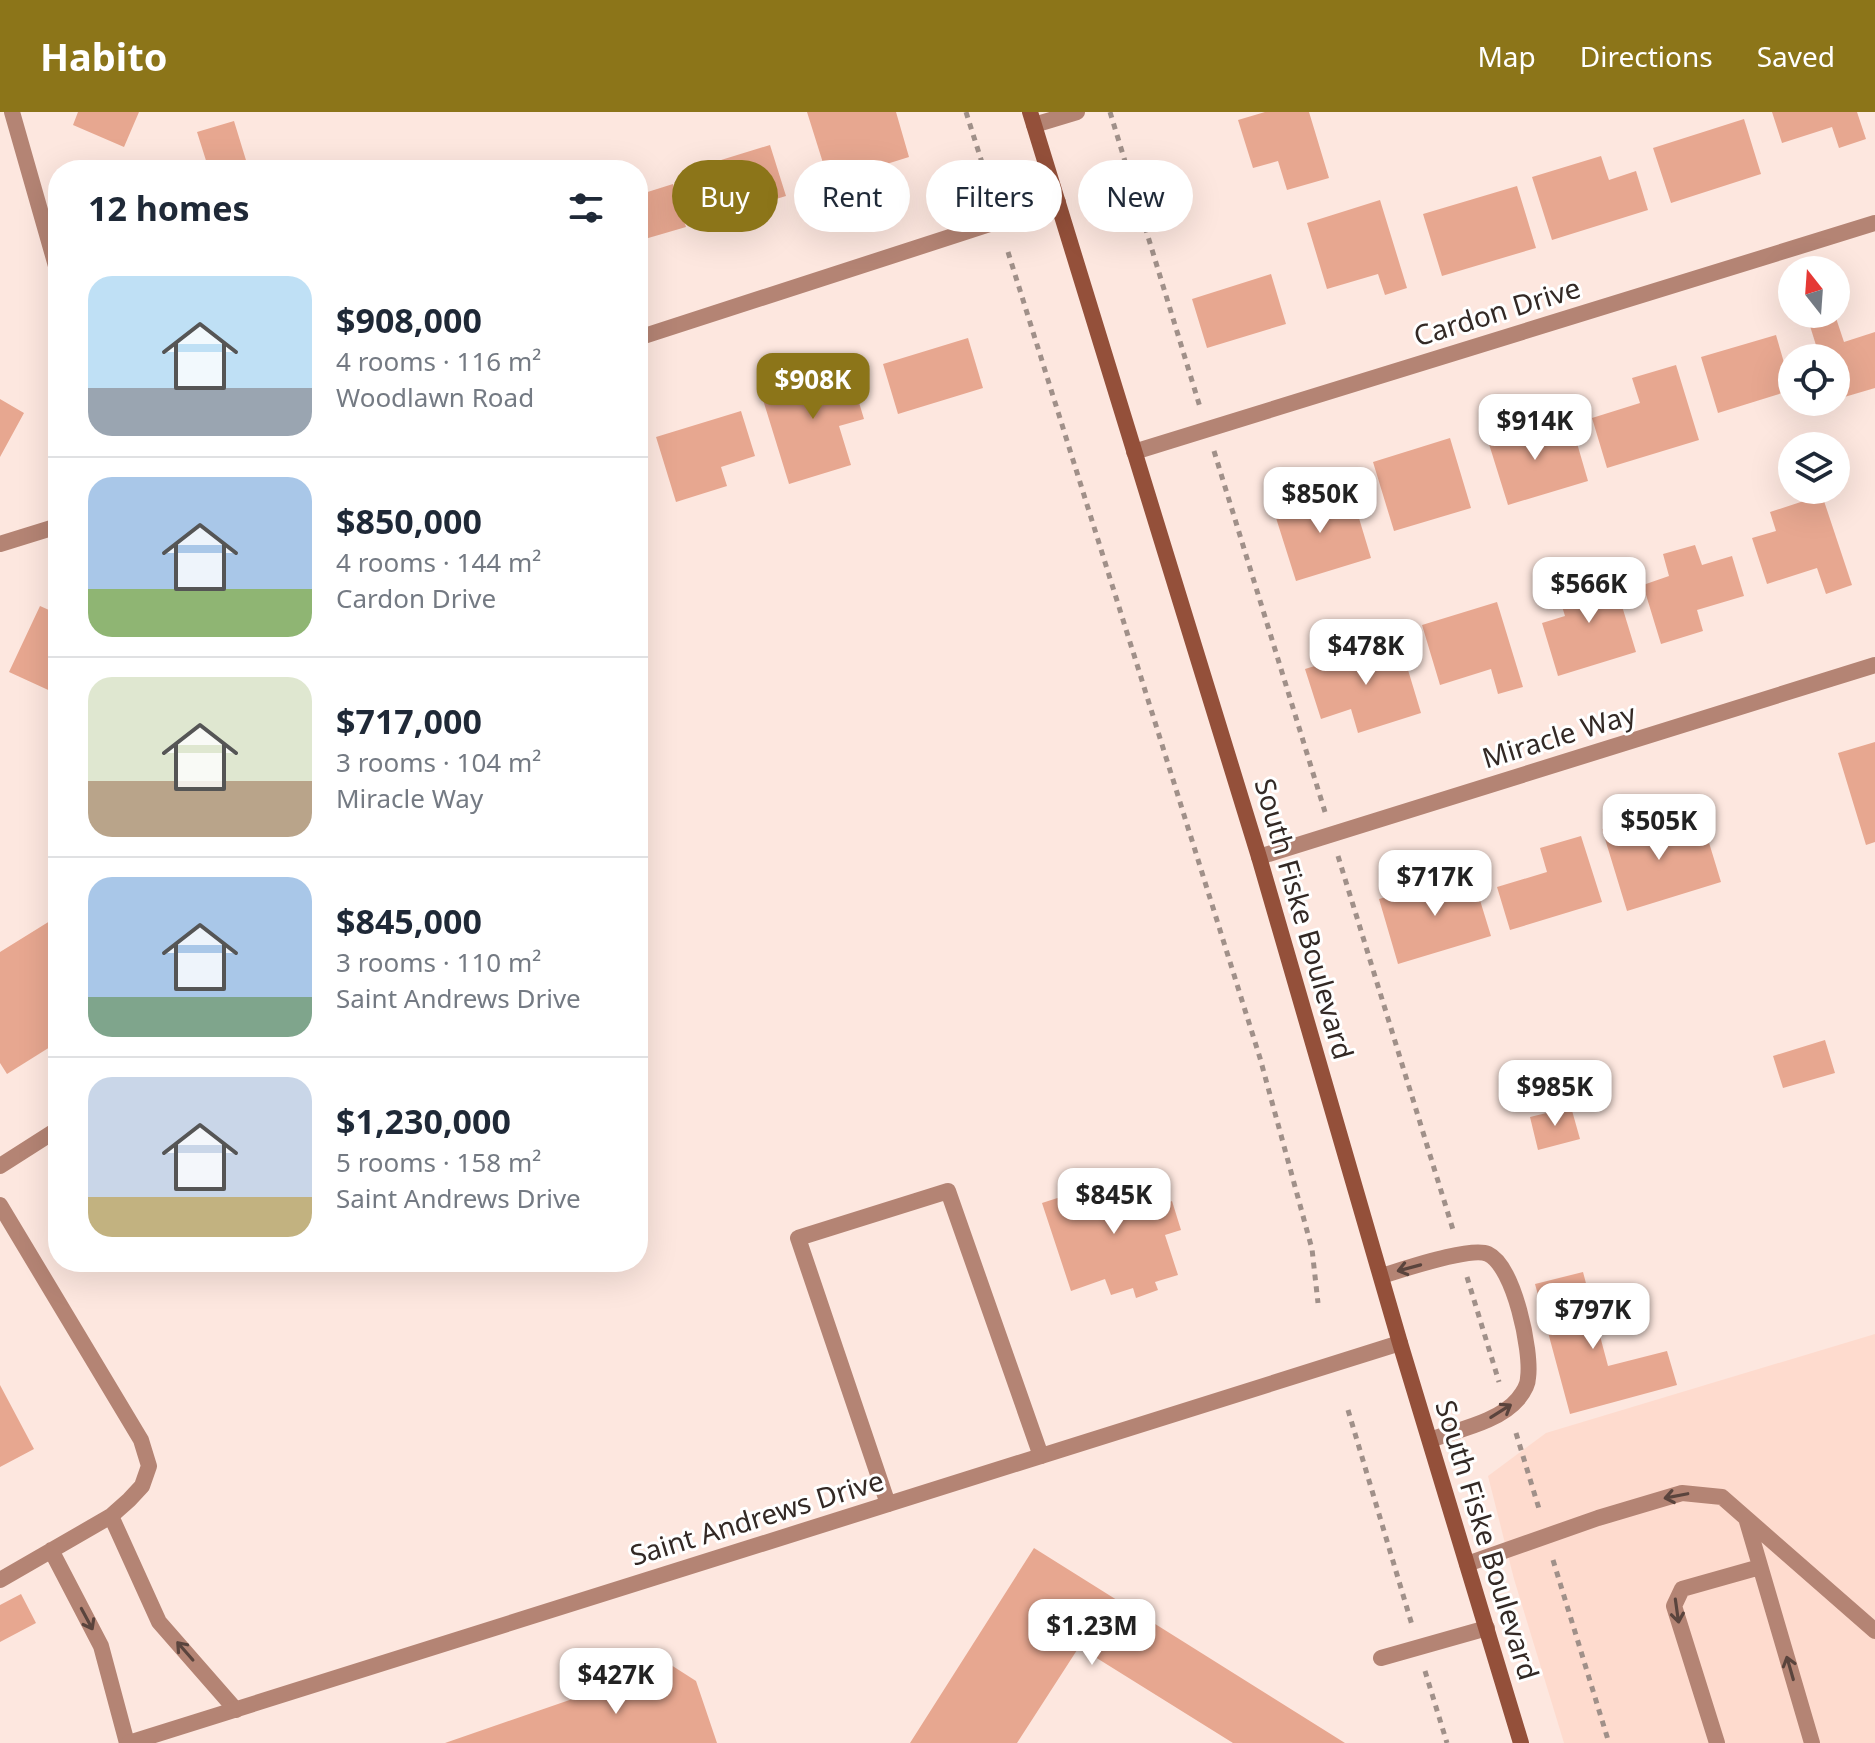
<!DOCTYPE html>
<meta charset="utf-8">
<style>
:root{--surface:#fff;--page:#f2f2f3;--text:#1f2937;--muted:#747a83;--line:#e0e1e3;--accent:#8c7519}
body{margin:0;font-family:"Noto Sans",sans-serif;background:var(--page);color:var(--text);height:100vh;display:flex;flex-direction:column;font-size:30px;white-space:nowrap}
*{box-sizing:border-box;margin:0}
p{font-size:26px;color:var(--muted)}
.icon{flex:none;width:44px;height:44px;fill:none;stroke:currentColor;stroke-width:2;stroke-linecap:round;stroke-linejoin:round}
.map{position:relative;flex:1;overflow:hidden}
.drawer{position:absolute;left:48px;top:48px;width:600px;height:1112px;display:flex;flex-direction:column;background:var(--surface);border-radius:32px;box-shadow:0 8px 32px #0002}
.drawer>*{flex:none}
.banner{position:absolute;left:672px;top:48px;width:760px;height:72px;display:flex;gap:16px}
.needle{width:52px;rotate:343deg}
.tools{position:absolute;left:1778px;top:144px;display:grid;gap:16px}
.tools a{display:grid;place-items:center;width:72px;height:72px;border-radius:50%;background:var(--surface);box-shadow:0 8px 32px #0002;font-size:40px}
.price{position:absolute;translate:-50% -68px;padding:0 18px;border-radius:16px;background:#fff;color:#222;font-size:26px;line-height:52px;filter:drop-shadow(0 2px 4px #0008)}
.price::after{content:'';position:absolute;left:50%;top:48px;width:24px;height:18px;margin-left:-12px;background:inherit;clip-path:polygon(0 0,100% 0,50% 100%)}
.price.current{background:var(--accent);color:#fff}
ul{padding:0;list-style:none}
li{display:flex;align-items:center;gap:24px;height:200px;padding:0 40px}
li+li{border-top:2px solid var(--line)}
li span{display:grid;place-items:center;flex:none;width:224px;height:160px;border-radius:24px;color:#555}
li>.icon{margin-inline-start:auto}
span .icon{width:96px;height:96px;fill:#fffc;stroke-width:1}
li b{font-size:34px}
h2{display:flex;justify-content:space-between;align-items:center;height:96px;padding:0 40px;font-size:34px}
.chip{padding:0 28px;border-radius:36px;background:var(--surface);box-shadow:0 8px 32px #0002;font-size:28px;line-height:72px}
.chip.current{background:var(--accent);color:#fff}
header{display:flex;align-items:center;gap:48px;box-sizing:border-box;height:112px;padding:0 40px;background:var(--accent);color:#fff}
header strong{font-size:38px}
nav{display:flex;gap:44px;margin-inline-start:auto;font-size:28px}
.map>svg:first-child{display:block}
.built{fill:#fedbce}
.building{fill:#e7a790}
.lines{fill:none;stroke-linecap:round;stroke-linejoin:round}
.path{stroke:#a09089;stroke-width:5;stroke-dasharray:6 6;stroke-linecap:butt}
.lane{stroke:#b48474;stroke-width:16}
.street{stroke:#b48474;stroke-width:16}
.secondary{stroke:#94503a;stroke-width:16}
.oneway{stroke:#5a443d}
.labels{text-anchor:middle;stroke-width:6;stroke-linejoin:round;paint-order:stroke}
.street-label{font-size:28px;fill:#332925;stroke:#fff}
</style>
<header>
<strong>Habito</strong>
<nav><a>Map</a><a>Directions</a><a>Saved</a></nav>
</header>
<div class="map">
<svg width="1875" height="1631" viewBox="0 0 1875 1631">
<rect width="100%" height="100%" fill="#fde7df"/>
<path class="built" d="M1875,1222v409h-311l-50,-164 -26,-103 58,-43z"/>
<path class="building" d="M78,0h61l-15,35 -51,-22z
M807,0h89l13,45 -80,25z
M1265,0h44l20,66 -42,12 -9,-29 -25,7 -15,-48z
M1772,0h85l9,27 -27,9 -7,-21 -50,16z
M1744,7l17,55 -90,29 -18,-55z
M234,9l15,49h-40l-12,-38z
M770,33l16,51 -49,15 -16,-51z
M1601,44l8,24 27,-9 12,39 -96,30 -20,-63z
M673,72l13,43 -48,14v-46z
M1517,74l19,62 -94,28 -19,-62z
M1380,88l27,88 -22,7 -7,-21 -51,15 -20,-66z
M1271,162l15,50 -79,24 -15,-49z
M1836,206l8,24 31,-10v56l-34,10 -5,-15v-25h-16l-10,-32z
M1776,223l16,55 -74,23 -17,-56z
M968,226l15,50 -85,26 -15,-50z
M847,251l17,56 -25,7 12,39 -62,19 -29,-94z
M1676,253l23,75 -92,28 -15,-50 48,-15 -8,-25z
M0,287l24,14 -24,44z
M741,299l14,45 -34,11 6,19 -51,16 -20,-65z
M1511,308l7,23 54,-17 16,55 -80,24 -24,-77z
M1450,326l21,70 -77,23 -21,-69z
M1295,379l6,20 51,-16 19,63 -75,23 -26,-82z
M1822,383l30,90 -26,9 -9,-26 -50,16 -15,-46 24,-7 -6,-19z
M1695,433l7,20 30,-9 12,40 -47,14 6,21 -42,13 -18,-59 26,-9 -6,-22z
M1611,458l25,82 -78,24 -16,-53 23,-7 -9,-29z
M1497,490l26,85 -25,7 -7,-25 -51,16 -18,-60z
M40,494l18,8 -1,80 -48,-22z
M1399,528l22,73 -63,20 -7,-24 -30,10 -16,-50z
M1875,630v100l-9,3 -28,-92z
M1644,705l6,22 53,-16 18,59 -94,29 -25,-82z
M1581,724l21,66 -92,28 -13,-43 50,-15 -7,-24z
M1471,759l20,65 -93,28 -19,-65z
M58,804v126l-51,32 -7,-11v-111z
M1825,928l10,33 -52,15 -10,-32z
M1571,995l9,32 -42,11 -8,-33z
M1144,1058l13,37 15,-6 9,29 -16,5 13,40 -23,7 3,8 -22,8 -3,-10 -22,7 -6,-16 -34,12 -29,-88z
M1583,1160l25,94 59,-15 10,34 -107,29 -35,-130z
M0,1273l34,64 -34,18z
M1034,1436l311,195h-112l-154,-96 -62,96h-107z
M21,1482l15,29 -36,19v-37z
M671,1553l25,16 21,62h-272z"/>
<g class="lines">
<path class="path" d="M966,0l24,76
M1110,0l90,295
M1008,140l252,806 52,191 6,54
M1214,339l111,361
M1338,744l116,377
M1467,1165l32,105
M1348,1298l64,215
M1516,1321l24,79
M1553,1448l56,183
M1425,1559l22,72"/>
<path class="lane" d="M1034,13l43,-13
M0,1054l58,-37
M0,1093l141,235 8,26 -7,20 -13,14 -18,16 -111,64
M1381,1164c21,-6 90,-30 107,-22 26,12 44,97 40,124 0,7 -6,16 -10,21 -19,23 -61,31 -88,41
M888,1392l-90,-266 150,-47 93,265
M111,1404l48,106 77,88
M1746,1406l66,225
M51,1438l50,96 26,97
M1467,1452l131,-46 84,-25 40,4 153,134
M1381,1546l106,-30
M1717,1631l-43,-137 8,-17 78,-22"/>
<path class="street" d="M12,0l46,161
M638,226l420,-136
M1134,340l741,-229
M0,432l58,-18
M1259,745l616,-192
M129,1631l1271,-400"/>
<path class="secondary" d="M1030,0l229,745 141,486 121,400"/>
</g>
<defs><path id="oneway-shaft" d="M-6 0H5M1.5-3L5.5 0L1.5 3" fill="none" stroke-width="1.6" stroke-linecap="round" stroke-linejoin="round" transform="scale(2)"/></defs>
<g class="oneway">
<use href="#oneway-shaft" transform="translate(1409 1156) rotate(165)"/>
<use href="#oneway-shaft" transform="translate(1501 1299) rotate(-32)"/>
<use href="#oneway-shaft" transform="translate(1676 1384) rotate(169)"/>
<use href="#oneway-shaft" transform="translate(1677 1499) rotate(82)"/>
<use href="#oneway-shaft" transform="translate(87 1507) rotate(62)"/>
<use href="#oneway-shaft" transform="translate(185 1539) rotate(-131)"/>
<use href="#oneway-shaft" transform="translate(1790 1556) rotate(-106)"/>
</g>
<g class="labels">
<g class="street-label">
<text transform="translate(1497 200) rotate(-17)" y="10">Cardon Drive</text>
<text transform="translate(1559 624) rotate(-17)" y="10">Miracle Way</text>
<text transform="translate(1304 807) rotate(74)" y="10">South Fiske Boulevard</text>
<text transform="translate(757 1406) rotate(-17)" y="10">Saint Andrews Drive</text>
<text transform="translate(1487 1428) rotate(73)" y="10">South Fiske Boulevard</text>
</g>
</g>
</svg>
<div class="tools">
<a><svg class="needle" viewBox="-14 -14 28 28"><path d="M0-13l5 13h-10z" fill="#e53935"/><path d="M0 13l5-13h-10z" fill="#747a83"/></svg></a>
<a><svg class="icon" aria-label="locate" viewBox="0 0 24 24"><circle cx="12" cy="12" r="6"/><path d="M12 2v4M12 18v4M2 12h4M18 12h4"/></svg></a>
<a><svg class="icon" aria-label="layers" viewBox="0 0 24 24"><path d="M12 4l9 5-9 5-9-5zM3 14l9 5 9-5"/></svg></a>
</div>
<b class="price current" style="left:813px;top:309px">$908K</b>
<b class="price" style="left:1535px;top:350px">$914K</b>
<b class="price" style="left:1320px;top:423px">$850K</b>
<b class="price" style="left:1589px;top:513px">$566K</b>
<b class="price" style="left:1366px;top:575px">$478K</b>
<b class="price" style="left:1659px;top:750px">$505K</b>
<b class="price" style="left:1435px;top:806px">$717K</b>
<b class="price" style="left:1555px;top:1016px">$985K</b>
<b class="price" style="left:1114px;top:1124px">$845K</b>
<b class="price" style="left:1593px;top:1239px">$797K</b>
<b class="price" style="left:1092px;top:1555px">$1.23M</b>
<b class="price" style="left:616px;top:1604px">$427K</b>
<div class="banner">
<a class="chip current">Buy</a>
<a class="chip">Rent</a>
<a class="chip">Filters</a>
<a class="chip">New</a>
</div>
<section class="drawer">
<h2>12 homes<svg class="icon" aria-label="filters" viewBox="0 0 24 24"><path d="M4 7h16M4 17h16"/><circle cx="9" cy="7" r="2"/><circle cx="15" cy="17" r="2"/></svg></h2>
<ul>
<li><span style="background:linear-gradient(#bfe0f5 70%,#9aa5b1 0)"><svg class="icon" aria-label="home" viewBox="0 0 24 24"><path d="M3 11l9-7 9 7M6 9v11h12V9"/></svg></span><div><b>$908,000</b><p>4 rooms · 116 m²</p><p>Woodlawn Road</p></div></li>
<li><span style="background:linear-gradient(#a9c7e8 70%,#8fb573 0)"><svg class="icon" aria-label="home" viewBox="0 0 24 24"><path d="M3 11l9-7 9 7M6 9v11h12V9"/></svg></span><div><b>$850,000</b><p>4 rooms · 144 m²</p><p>Cardon Drive</p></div></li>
<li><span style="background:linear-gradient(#dfe7d0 65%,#b9a48a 0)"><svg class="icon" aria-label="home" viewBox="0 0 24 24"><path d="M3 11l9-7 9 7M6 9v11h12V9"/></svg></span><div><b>$717,000</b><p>3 rooms · 104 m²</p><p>Miracle Way</p></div></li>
<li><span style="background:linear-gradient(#a9c7e8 75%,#7fa58c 0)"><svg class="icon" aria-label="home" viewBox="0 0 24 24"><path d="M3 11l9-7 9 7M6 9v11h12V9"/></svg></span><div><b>$845,000</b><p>3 rooms · 110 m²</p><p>Saint Andrews Drive</p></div></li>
<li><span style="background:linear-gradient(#c9d6e8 75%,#c2b280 0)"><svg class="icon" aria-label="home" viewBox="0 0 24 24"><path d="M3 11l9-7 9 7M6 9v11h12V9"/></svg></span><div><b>$1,230,000</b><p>5 rooms · 158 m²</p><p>Saint Andrews Drive</p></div></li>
</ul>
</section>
</div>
